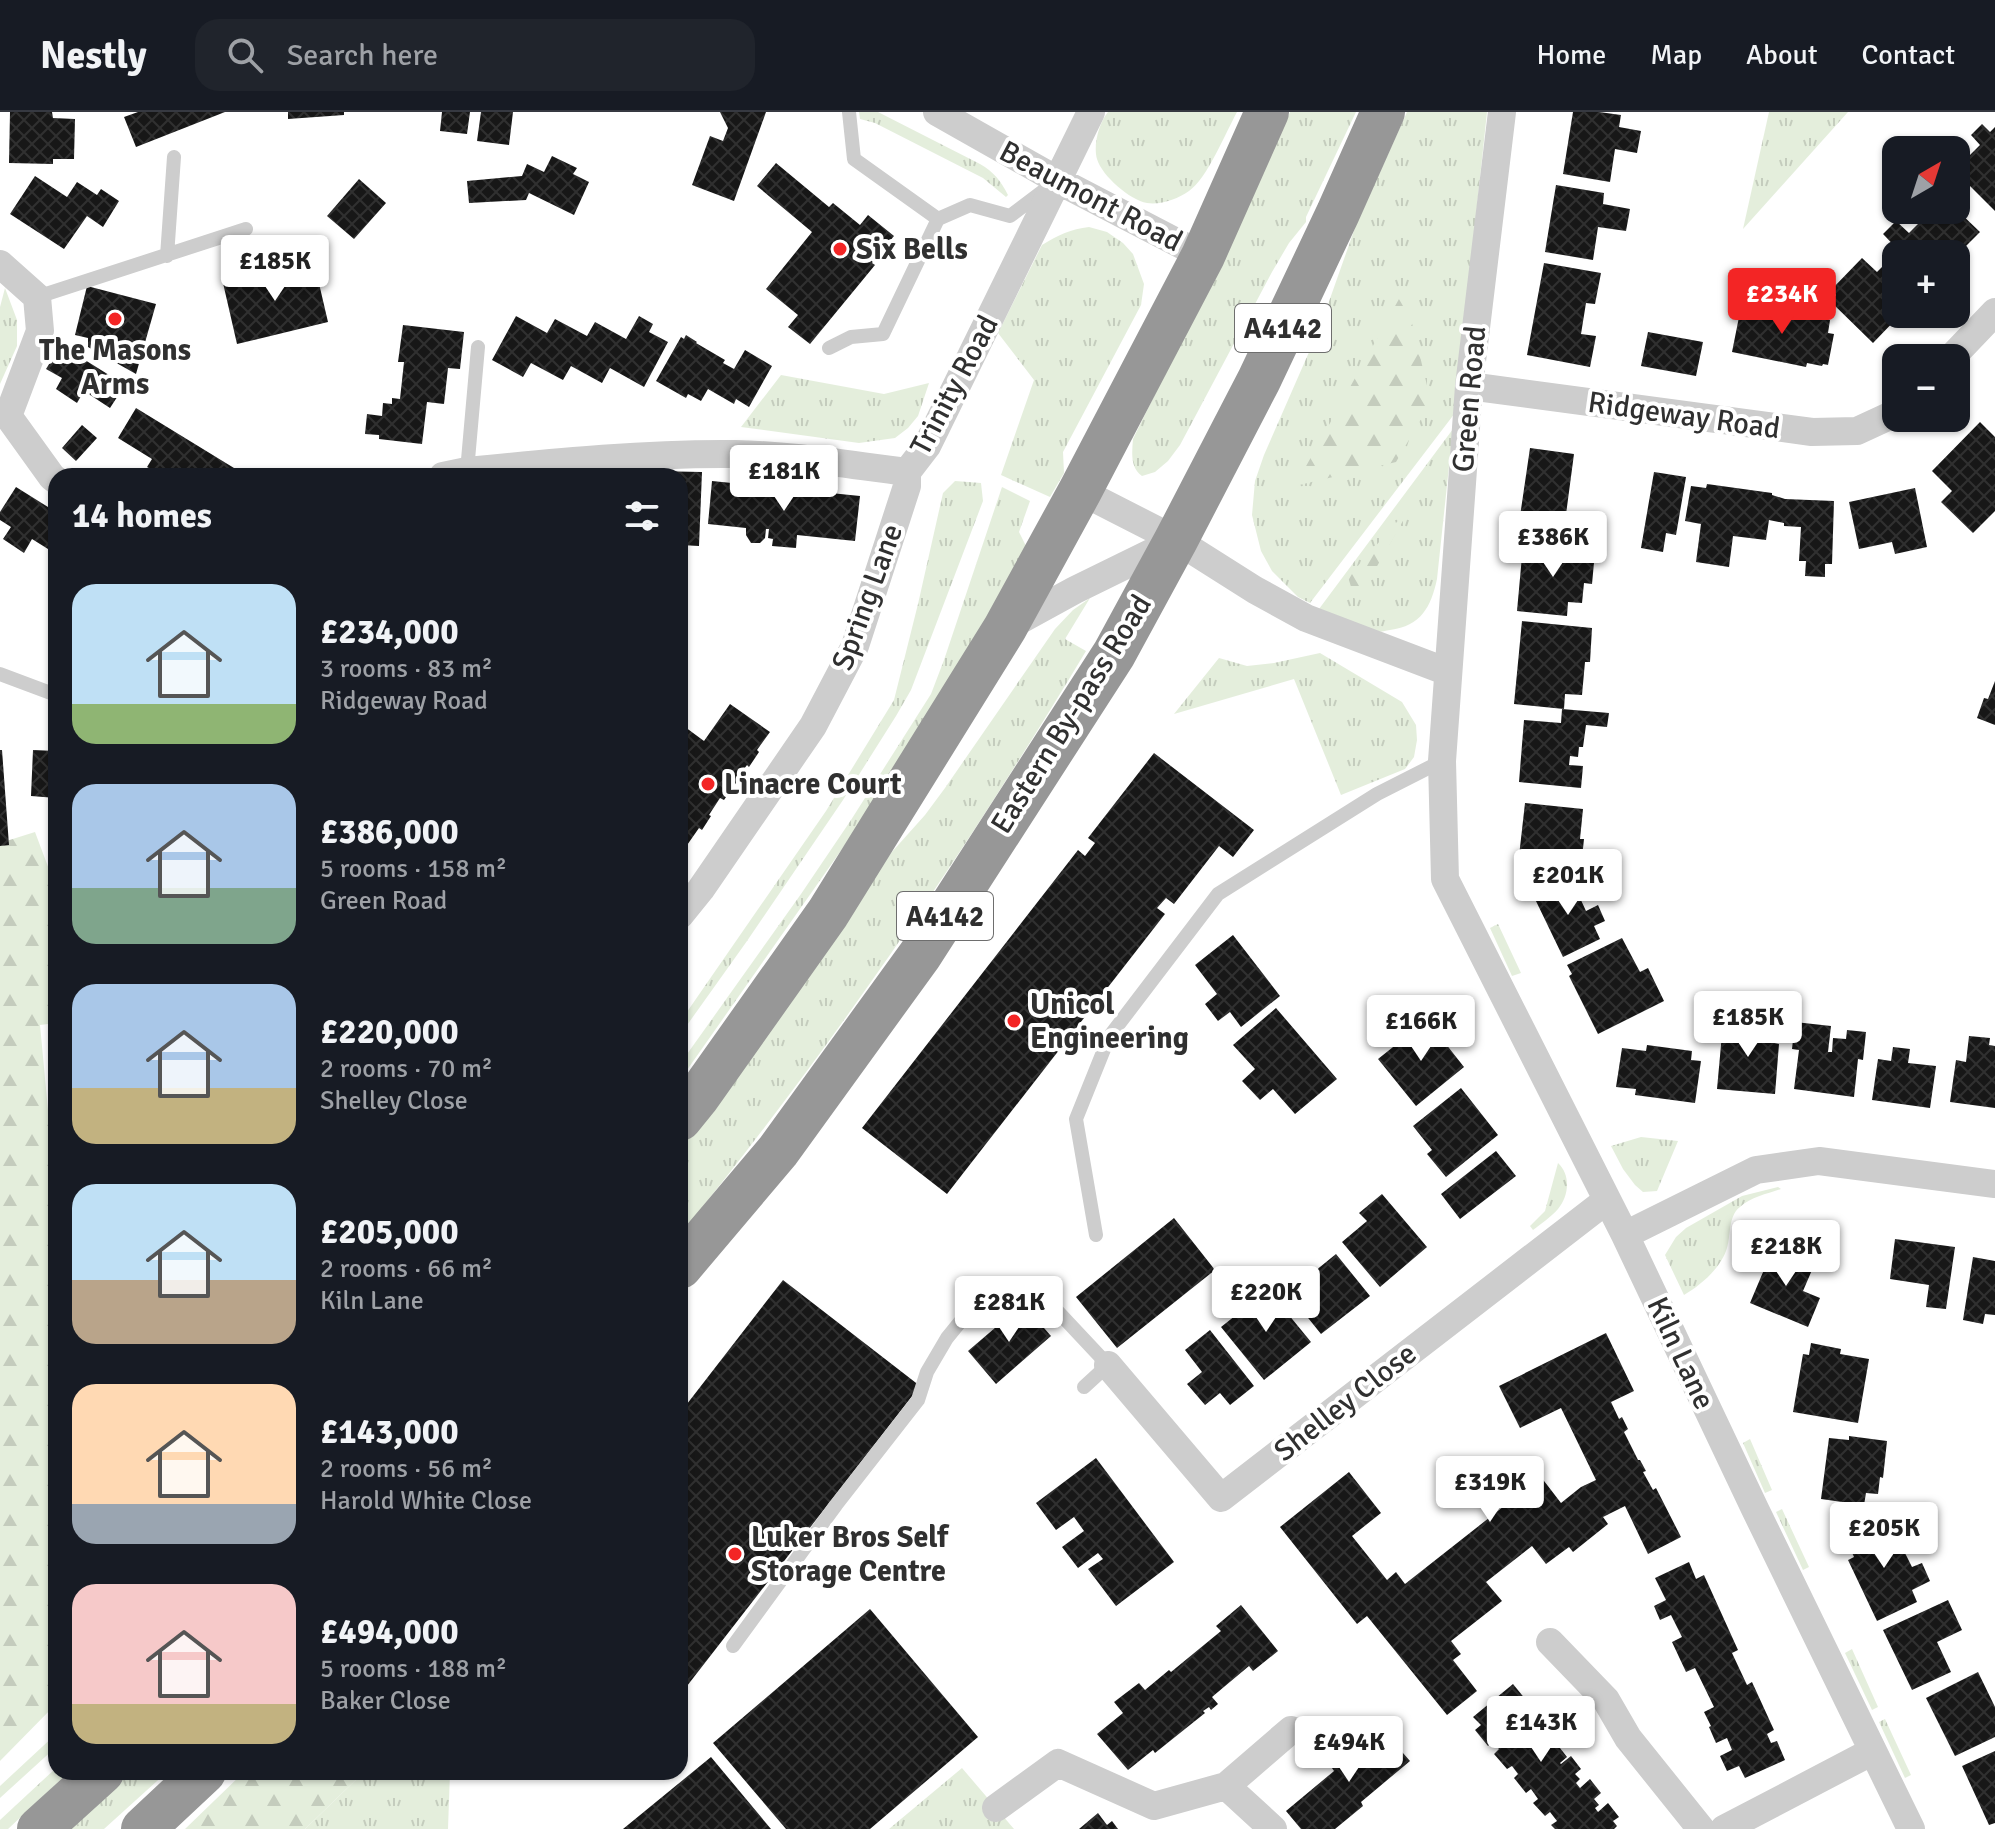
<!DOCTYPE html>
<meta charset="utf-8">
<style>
:root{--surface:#171b24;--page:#20242c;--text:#f1f3f6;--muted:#9ea1a6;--line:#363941;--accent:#f32525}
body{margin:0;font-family:Signika,sans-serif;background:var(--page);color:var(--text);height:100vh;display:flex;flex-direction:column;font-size:30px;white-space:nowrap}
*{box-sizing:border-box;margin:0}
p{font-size:26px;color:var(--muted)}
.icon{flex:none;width:44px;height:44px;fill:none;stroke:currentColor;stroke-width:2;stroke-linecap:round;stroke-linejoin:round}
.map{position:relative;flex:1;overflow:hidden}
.panel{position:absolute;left:48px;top:356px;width:640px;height:1312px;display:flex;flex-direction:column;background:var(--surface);border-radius:24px;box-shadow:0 2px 6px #0004}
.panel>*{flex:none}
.needle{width:52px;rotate:39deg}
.buttons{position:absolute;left:1882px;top:24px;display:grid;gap:16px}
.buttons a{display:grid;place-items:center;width:88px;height:88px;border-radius:16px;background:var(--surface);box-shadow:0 2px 6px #0004;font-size:40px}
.price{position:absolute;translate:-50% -68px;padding:0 18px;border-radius:8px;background:#fff;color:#222;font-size:26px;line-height:52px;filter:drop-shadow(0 2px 4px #0008)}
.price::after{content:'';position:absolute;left:50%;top:48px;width:24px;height:18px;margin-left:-12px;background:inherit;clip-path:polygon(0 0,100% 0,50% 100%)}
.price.on{background:var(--accent);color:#fff}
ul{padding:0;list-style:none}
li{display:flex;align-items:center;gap:24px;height:200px;padding:0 24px}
li span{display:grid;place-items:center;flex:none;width:224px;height:160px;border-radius:24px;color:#555}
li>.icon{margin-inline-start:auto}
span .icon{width:96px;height:96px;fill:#fffc;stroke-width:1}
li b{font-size:34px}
h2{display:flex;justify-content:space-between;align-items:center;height:96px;padding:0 24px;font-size:34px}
header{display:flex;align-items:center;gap:48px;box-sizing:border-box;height:112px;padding:0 40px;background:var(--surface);border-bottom:2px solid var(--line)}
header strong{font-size:38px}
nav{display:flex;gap:44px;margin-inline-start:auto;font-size:28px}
.search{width:560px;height:72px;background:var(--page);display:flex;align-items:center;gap:20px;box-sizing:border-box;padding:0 28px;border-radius:24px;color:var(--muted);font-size:30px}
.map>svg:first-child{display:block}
.grass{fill:url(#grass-tufts)}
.forest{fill:url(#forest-firs)}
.building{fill:url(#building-cross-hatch)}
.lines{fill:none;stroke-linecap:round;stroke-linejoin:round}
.lane{stroke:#cdcdcd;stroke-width:14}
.street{stroke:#cdcdcd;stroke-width:28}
.highway{stroke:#979797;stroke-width:44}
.poi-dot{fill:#f32525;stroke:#fff;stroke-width:3}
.labels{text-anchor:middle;stroke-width:8;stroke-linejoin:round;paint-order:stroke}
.shield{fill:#fff;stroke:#6e6e6e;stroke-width:2}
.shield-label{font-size:28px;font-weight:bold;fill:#303030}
.street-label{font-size:30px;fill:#303030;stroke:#fff}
.poi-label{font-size:30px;font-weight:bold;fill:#303030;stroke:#fff;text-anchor:start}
</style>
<header>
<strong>Nestly</strong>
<div class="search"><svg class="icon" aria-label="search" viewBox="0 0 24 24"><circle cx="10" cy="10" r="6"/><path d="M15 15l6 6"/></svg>Search here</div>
<nav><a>Home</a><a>Map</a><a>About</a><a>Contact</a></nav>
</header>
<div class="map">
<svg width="1995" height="1717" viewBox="0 0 1995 1717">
<defs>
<pattern id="grass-tufts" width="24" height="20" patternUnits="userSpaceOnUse" patternTransform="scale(2)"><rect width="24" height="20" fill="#e4eedc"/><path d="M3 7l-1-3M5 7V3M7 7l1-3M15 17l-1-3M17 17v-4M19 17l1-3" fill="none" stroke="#c4ccbd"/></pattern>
<pattern id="forest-firs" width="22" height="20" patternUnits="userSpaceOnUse" patternTransform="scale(2)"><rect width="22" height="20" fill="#e4eedc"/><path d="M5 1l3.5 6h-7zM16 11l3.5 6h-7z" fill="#c4ccbd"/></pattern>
<pattern id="building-cross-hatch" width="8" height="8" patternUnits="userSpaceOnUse" patternTransform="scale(2)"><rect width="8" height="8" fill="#171717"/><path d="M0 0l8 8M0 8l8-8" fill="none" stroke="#303030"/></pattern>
</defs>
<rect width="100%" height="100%" fill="#fff"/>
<path class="grass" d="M859,0h19l102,52c14,8 21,17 28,31l-2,2 -23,-19 -108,-55 -15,-4z
M1108,0h129c-11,20 -30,67 -48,79 -11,8 -28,14 -42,12 -17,-3 -45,-27 -50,-44 -4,-14 2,-36 11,-47z
M1290,0h66l-50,105v5l-17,21 -17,29 -92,173 -12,16 -13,11 -13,4c-12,-8 -10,-24 -9,-37l127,-259z
M1407,0h80l-32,301 -145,190 -12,-6 -26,-26 -11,-20 -9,-36 3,-34 9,-26 56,-128 36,-102z
M1769,0h79l-105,117z
M1089,115l18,5 16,11 10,11 11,30 -3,21 -78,147 1,21 -14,24 -49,-22 33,-95 -36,-47 44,-88c16,-10 29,-16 47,-18z
M5,176l12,32v26l-17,38v-77z
M781,263l103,19 45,-11 -11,33 -10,12 -13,10 -36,5 -118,-16z
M1453,317l-16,150c-6,28 -16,47 -47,51 -6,1 -13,3 -18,1 -18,-4 -36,-15 -53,-22z
M955,369l26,2 2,18 -72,189 -15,26 -53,84 -96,141 -67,94v-13l146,-211 68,-111 24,-96 25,-111z
M1002,375l28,14 -11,31 7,14 -23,51 -142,225 -181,258v-16l121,-170 50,-74 80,-126 13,-34z
M1090,486l-25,41 21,12c-122,203 -256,399 -406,584v-87l99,-136 112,-159 34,-38 20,-27 110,-159 18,-19z
M1320,541l82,49 14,23 1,15 -3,17 -9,12 -64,26 -47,-116 -120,35 45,-56 28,8 27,-3z
M1498,812l23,49 -9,3 -22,-48z
M1641,1025l37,4 -21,50 -14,1 -8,-7 -12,-16 -12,-23z
M1558,1051c13,12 11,33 0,46 -7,8 -17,15 -25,21l-3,-4 15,-15z
M1778,1075l3,2c-14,5 -30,8 -41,18 -12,9 -9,28 -13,41 -6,20 -26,37 -43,47l-19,-40 11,-18 10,-9 56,-32z
M1750,1327l22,51 -7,3 -22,-50z
M1782,1397l27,58 -6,3 -27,-58z
M1852,1537l26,58 -6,3 -27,-57z
M1885,1607l26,56 -6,3 -26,-56z
M56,1622v13l-56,51v-12z
M56,1656v4h13l-61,57h-8v-9z
M962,1656l52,61h-125z
M126,1660h41l-63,57h-39z
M364,1660h86l-2,57h-143z"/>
<path class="forest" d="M1404,178l27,112 -35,60 -101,24z
M1412,393l-56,98 -8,-26z
M35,720l21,56v135l-16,2 16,170v509l-56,57v-918z
M244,1660h120l-59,57h-120z"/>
<path class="building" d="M10,0h42l1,6 22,1 -1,40h-21v5l-44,-1z
M138,0h87l-89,35 -12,-30z
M288,0h56v3l-56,4z
M442,0h28l-3,22 -27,-3z
M481,0h32l-4,33 -32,-4z
M720,0h46l-32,89 -42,-16 18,-49 13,5 5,-13z
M1573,0h26l22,3 -2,12 22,4 -4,22 -22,-4 -5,33 -47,-8z
M1982,12l8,8 5,-5v84l-39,-39v-3l24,-24 -9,-10z
M552,44l25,12 -4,6 16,8 -15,33 -45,-22 -3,7 -57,3 -2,-22 55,-5 5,-12 17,8z
M776,51l53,44 4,-4 27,22 8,-10 26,21 -22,27 3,2 -65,79 -22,-17 10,-12 -32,-26 46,-57 -55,-46z
M35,64l32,21 10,-15 20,13 4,-6 18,12 -16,26 -16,-11 -23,33 -54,-35z
M359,67l27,24 -32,36 -27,-23z
M1556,73l48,8 -1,11 27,5 -4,22 -28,-4 -5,33 -48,-8z
M1929,98h28l23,22 -22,22h-56l-19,-20 13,-13 13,12 21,-21z
M1862,146l15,14 8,-8 11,10v40h5l-28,29 -43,-42 6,-6 -5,-5z
M314,150l14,60 -91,22 -14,-61z
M1544,151l57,10 -6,31 -9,-1 -5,31 15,2 -6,31 -63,-12z
M87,174l69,18 -20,70 -48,-27v-9l-13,-3z
M1744,180l9,2 -2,11 79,15 -2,13 6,1 -6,31 -5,-1 -1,2 -15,-3 -1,4 -74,-15z
M516,204l31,17 8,-14 32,17 8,-14 31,17 13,-23 14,8 -4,8 19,10 -24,45 -34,-19 -8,15 -31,-17 -8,14 -32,-17 -8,14 -31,-17z
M403,213l61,7 -4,37 -12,-1 -4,36 -17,-2 -5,42 -43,-5v-4l-14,-1 2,-20 15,2 1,-13 9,1v-6l8,1 4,-37h-6z
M1648,220l55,10 -7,34 -55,-10z
M686,223l11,7 -1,1 29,17 -2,3 11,6 11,-19 27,16 -23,41 -13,-8 -2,5 -26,-15 -7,12 -13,-7 -2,4 -30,-17 25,-44 3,2z
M61,233l64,40 -15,23 -26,-17 -7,12 -21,-14 6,-11 -16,-9z
M136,296l98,60 -5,8h-68l-14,-9 5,-8 -34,-21z
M1980,310l15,15v74l-22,22 -32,-31 11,-11 -20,-20z
M82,313l15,13 -21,23 -14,-13z
M1530,336l44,6 -11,83 -45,-7z
M653,359l49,1 -3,74 -19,-1v-69h-27z
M1654,360l32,5 -10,58 -10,-2 -3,19 -22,-4z
M712,369l148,15 -5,45 -58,-6 -1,13 -24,-2 1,-7 -5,-1 1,-9h-3l-1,9 -5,5h-9l-5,-8v-7l-38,-4z
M1707,372l65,9v2l13,4 49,2 -2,63h-7v13l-20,-1 1,-15h-7l2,-34 -17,-1v-3l-15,-3 -3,20 -33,-4 -4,31 -33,-5 5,-38 -16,-3 6,-35 15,2z
M16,375l40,25v42l-24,-15 -8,14 -21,-14 8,-12 -11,-7v-8z
M1915,376l12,59 -32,7 -3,-12 -33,7 -10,-47z
M1523,433l72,7 -3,32 -8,-1 -2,20 -14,-1 -1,14 -50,-5z
M1522,509l70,7 -2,34h-5l-3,33 -17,-1 -1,15 -50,-5z
M1995,569v44l-18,-7 7,-20 4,1z
M730,592l40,28 -13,18 2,2 -10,15 -2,-2 -3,4 1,1 -21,30 -4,-2 -11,17 2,1 -9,14 -3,-2 -14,20 -2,-2 -3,4v-116l5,-7 19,14z
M1562,597l47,4 -2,14 -21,-2 -3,22h-4l-1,10 -8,-1 -1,9 14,1 -2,22 -62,-6 5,-62 37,3z
M0,638h2l7,95 -9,1z
M33,638l23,1v47l-25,-2z
M1154,641l100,77 -21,27 -14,-11 -45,58 -8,-6 -9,10 8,6 -218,280 -85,-66 216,-278 7,6 10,-13 -7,-5z
M1525,691l58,6 -3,30h4l-2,19 -6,-1 -1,8 -16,-2 -1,6 -40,-4z
M1556,765l6,14 12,-6 12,26 12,-6 7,16 -11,5 6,13 -37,18 -28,-58 6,-3 -5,-9z
M1233,823l47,61 -39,31 -11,-15 -12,9 -13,-17 12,-10 -22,-29z
M1622,826l18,34 8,-4 16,33 -66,33 -29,-58 3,-2 -5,-9z
M1276,896l61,71 -42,35 -22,-25 -13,11 -18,-19 13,-12 -22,-24z
M1427,908l37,47 -48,39 -38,-47z
M1795,910l36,4 -3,26h4l1,-14 13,1 1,-9 19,2 -3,28 -5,-1 -4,38 -60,-8 5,-39 -7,-1z
M1723,911l52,4 -1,16 5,1 -4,50 -58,-5z
M1969,924l21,2 -1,7 6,1v62l-45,-6 6,-42 10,2z
M1647,933l45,6 -1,9 10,1 -6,42 -60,-8 1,-6 -20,-2 6,-39 24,3z
M1893,935l17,2 -2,14 28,3 -6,42 -58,-8 6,-41 13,2z
M1461,976l37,47 -52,42 -19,-23 5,-4 -19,-24z
M1496,1039l20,25 -56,43 -19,-25z
M1382,1082l45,53 -47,40 -38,-45 25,-21 -8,-8z
M1174,1106l41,52 -98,78 -41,-51z
M1895,1127l60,8 -9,62 -20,-2 3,-22 -39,-6z
M1774,1134l41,17 -12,28 17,7 -12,29 -58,-24z
M1336,1142l34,42 -49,38 -33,-41z
M1973,1145l22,4v54l-10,-1 -2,10 -20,-4z
M783,1168l137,106 -240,309v-282z
M1265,1174l46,56 -47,38 -43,-53 24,-19 -3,-3z
M1023,1192l28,32 -55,48 -28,-33z
M1210,1218l44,56 -24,19 -10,-12 -15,12 -18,-21 15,-12 -17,-22z
M1606,1221l28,58 -23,11 8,17 3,-2 6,12 -4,3 14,28h2l6,11 -3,1 10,18 3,-2 25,49 -33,17 -23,-48 -22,11 5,7 -35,28 -4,-5 -23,17 -14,-18 -46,36 16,19 -51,40 10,13 -8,6 24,31 -30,24 -80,-99 -10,8 -77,-97 69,-55 32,41 -29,23 35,44 9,-8 9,12 136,-107 20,26 20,-16 15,-7 -35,-72 -41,20 -21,-42z
M1811,1231l30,6 -1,5 29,5 -11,64 -65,-11 10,-58 6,1z
M1849,1324l38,5 -4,37 -3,-1 -2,17 -12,-1 -2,12 -43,-6 8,-61 20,2z
M1096,1346l78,104 -58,44 -28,-37 15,-10 -5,-6 -20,15 -16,-21 22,-16 -10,-14 -18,13 -20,-27z
M1878,1410l3,8 10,-5 21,42 10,-4 8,18 -18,9 5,12 -40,19 -29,-61 6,-3 -9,-19z
M1689,1450l7,17 8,-4 34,75 -6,3 15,32 5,-3 22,48 -7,4 4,9 6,-2 8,19 -40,18 -6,-12 -12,5 -7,-15 12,-6 -5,-12 -11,5 -7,-16 2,-1 -7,-14 10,-5 -19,-39 -9,4 -14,-30 10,-5 -11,-22 -11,5 -6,-14 12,-6 -11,-22z
M1948,1488l14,30 -25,12 14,30 -39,18 -29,-60z
M1241,1493l37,46 -25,20 -4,-5 -37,31 6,7 -7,6 -2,-3 -6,4 2,2 -50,40 -2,-3 -25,20 -31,-36 26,-21 -9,-11 25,-19 6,7 24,-20 2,2 50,-41 -5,-5z
M870,1497l108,128 -108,92h-84l-73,-86z
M1978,1560l17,35v30l-40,19 -29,-58z
M1513,1572l31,38 -6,5 4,5 -4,3 4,5 11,-8 11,13 -4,3 7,9 -7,6 1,1 10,-8 10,13 -6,5 5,5 -4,4 4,5 10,-9 11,14 -7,6 5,6 -4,3 3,4 10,-9 11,14 -6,4 4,5 -3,3h-59l-4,-4 6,-4 -7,-9 -5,4 -12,-13 5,-4 -7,-10 -5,4 -12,-15 4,-4 -6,-8 -5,3 -13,-15 5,-5 -6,-7 -5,4 -13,-16 6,-5 -8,-8z
M1380,1615l30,34 -49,41 2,4 -28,23h-34l-15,-18 48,-40 -2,-3z
M1995,1639v72l-6,2 -27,-59z
M711,1645l60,72h-148z
M1098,1701l9,12 5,-4 6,8h-39z"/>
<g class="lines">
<path class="lane" d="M849,0l5,47 84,60
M167,144l7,-99
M37,185l209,-68
M829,236l22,-11 32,-3 55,-115 32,-14 40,11 37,-28
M467,359l11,-124
M0,562l56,21
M1096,1123l-20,-116 33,-82 109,-143 159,-100 65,-33
M733,1534l103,-141 82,-105 9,-28 20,-34 35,-43 51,-10 75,80 -24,22"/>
<path class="street" d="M937,0l120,68 146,76
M1502,0l-33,274 -27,375 3,118 180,356 130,274 156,320
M0,152l37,33 3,34 -32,85
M1951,246l44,-46
M1469,274l343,46 45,-1 39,-18
M8,304l44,61 4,3
M907,360l20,-26 164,-334
M443,364l24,-5c90,-9 179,-18 269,-17 57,1 114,11 171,18
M1080,379l96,49 79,50 51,28 142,54
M1009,514l66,-36 100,-49
M680,803l21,-26 112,-163 42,-80 52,-160v-14
M1625,1123l131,-65 63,-9 176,23
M1108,1253l113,133 386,-298
M1550,1530l56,58 22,38 73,91
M1226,1674l47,43
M996,1696l62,-45 96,43 72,-20 65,-56
M1724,1717l149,-78"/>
<path class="highway" d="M680,1007l17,-21 131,-185 177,-285 75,-137 123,-235 64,-144
M680,1155l98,-116 142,-196 194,-301 62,-114 83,-160 79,-167 45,-101
M39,1717l63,-57
M143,1717l61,-57"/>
</g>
<g class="poi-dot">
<circle cx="840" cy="137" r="8"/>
<circle cx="115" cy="207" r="8"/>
<circle cx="708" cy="672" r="8"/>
<circle cx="1014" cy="909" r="8"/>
<circle cx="735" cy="1442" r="8"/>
</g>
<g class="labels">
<g class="shield">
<rect x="1235" y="192" width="96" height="48" rx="6"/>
<rect x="897" y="780" width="96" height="48" rx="6"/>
</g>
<g class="shield-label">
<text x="1283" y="226">A4142</text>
<text x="945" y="814">A4142</text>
</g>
<g class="street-label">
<text transform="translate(1091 84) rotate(28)" y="10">Beaumont Road</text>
<text transform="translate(954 273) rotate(-62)" y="10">Trinity Road</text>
<text transform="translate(1469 287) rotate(-85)" y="10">Green Road</text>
<text transform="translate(1684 303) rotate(8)" y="10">Ridgeway Road</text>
<text transform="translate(867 485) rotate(-70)" y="10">Spring Lane</text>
<text transform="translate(1071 602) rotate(-58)" y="10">Eastern By-pass Road</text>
<text transform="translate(1681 1241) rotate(65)" y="10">Kiln Lane</text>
<text transform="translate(1345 1290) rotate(-38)" y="10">Shelley Close</text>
</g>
<g class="poi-label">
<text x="856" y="147">Six Bells</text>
<text x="115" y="248" text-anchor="middle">The Masons<tspan x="115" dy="34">Arms</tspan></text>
<text x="724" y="682">Linacre Court</text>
<text x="1030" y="902">Unicol<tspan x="1030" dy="34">Engineering</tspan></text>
<text x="751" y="1435">Luker Bros Self<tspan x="751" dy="34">Storage Centre</tspan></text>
</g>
</g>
</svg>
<div class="buttons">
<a><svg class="needle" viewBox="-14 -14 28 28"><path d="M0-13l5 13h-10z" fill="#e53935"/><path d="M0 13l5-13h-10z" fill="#9ea1a6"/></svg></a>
<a>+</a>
<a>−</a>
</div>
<b class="price" style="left:275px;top:191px">£185K</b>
<b class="price on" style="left:1782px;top:224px">£234K</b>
<b class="price" style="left:784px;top:401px">£181K</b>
<b class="price" style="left:1553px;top:467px">£386K</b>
<b class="price" style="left:1568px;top:805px">£201K</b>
<b class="price" style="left:1748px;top:947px">£185K</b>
<b class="price" style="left:1421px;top:951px">£166K</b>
<b class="price" style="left:1786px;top:1176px">£218K</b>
<b class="price" style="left:1266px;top:1222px">£220K</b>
<b class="price" style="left:1009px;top:1232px">£281K</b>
<b class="price" style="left:1490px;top:1412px">£319K</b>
<b class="price" style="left:1884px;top:1458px">£205K</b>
<b class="price" style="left:1541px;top:1652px">£143K</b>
<b class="price" style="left:1349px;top:1672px">£494K</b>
<section class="panel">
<h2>14 homes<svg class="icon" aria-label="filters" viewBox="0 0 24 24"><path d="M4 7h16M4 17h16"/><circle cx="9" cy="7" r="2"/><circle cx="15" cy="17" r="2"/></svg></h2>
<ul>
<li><span style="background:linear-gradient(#bfe0f5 75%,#8fb573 0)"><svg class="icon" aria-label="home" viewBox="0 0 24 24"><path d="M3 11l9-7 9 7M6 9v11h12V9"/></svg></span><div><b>£234,000</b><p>3 rooms · 83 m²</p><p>Ridgeway Road</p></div></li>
<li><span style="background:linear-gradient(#a9c7e8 65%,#7fa58c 0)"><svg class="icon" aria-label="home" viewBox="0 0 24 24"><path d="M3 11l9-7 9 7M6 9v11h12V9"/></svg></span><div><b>£386,000</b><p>5 rooms · 158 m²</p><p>Green Road</p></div></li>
<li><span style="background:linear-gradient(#a9c7e8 65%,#c2b280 0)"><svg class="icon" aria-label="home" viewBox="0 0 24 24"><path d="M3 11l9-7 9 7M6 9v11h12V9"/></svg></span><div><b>£220,000</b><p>2 rooms · 70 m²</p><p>Shelley Close</p></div></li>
<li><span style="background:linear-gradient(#bfe0f5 60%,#b9a48a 0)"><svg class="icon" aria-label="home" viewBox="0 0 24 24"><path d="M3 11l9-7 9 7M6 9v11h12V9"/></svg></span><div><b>£205,000</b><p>2 rooms · 66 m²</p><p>Kiln Lane</p></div></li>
<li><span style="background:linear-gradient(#ffd9b3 75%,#9aa5b1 0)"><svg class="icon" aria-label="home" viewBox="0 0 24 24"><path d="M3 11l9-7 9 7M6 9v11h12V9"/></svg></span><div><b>£143,000</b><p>2 rooms · 56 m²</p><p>Harold White Close</p></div></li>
<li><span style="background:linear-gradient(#f6c9c9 75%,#c2b280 0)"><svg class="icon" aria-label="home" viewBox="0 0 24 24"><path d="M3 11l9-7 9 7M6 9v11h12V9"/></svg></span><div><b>£494,000</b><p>5 rooms · 188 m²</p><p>Baker Close</p></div></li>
</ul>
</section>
</div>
